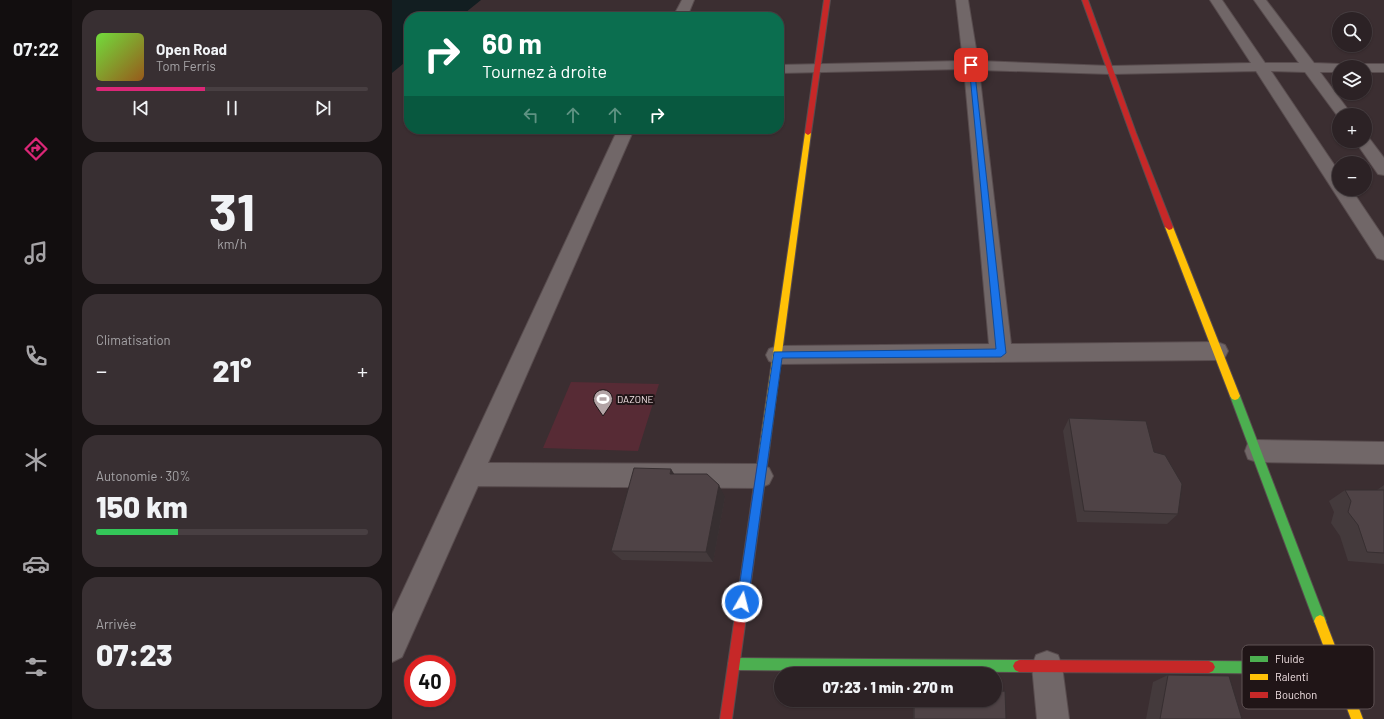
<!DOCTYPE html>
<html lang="fr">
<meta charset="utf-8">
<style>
:root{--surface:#2c2225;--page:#382f32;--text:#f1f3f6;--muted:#a6a4a7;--line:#483f42;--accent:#db2777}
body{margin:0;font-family:Barlow,sans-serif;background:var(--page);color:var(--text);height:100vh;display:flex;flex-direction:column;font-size:15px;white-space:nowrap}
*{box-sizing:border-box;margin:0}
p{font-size:13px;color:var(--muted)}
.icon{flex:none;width:22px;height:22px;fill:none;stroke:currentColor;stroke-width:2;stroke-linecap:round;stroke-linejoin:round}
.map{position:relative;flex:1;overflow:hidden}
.sheet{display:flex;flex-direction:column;gap:10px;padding:10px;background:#181314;width:320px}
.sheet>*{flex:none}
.guide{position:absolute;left:12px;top:12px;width:380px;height:122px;border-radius:16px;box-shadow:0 1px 3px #0004,0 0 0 1px var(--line);background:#0b6e4f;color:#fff;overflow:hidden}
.tools{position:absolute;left:940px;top:12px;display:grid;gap:8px}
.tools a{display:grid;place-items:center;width:40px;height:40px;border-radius:50%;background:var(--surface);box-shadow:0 1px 3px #0004,0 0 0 1px var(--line);font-size:20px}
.speed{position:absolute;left:12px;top:655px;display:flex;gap:8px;font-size:20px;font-weight:700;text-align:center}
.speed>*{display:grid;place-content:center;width:52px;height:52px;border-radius:50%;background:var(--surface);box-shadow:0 1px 3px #0004,0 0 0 1px var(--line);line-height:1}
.speed .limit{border:6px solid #d22;background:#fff;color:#111}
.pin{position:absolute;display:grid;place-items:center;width:34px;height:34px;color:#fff;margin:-17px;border-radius:8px;box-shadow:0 2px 6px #0006}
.me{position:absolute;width:44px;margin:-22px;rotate:8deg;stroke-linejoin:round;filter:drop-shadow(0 0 3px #0008)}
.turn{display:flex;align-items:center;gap:14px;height:84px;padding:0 12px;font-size:18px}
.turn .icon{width:52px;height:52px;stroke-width:2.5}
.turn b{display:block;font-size:28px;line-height:34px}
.lanes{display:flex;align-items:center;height:38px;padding:0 12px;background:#0003;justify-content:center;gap:20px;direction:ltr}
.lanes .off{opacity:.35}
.big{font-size:30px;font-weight:800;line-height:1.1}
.sheet .tile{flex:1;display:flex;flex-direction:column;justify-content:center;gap:6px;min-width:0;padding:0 14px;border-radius:16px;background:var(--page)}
.sheet .dial{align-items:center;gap:0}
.dial b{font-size:52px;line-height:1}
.song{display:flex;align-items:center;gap:12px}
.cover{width:48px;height:48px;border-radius:6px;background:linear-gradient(135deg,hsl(100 70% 55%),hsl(30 70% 35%))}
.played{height:4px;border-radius:2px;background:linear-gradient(90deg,var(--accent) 40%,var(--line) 40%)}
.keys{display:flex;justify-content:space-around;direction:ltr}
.heat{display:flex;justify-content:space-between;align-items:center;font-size:22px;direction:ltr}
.charge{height:6px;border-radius:3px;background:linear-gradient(90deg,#34c759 30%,var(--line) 0)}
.trip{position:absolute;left:382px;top:667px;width:228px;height:40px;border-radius:20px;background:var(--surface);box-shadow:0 1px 3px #0004,0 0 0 1px var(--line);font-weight:800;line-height:40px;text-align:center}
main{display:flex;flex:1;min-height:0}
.tab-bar{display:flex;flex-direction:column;width:72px;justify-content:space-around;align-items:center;background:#120e0f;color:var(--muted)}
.tab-bar .icon{width:28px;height:28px}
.tab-bar .active{color:var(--accent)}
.tab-bar b{font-size:18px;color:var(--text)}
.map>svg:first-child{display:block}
.green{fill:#572b35}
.water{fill:#121e21}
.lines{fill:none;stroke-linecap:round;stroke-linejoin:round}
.street-casing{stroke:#584c4e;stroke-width:2}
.fast-casing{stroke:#584c4e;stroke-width:2}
.slow-casing{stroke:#584c4e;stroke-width:2}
.jam-casing{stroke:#584c4e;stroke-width:2}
.street{fill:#716768;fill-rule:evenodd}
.fast{fill:#4caf50;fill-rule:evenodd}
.slow{fill:#ffc107;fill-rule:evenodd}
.jam{fill:#c62828;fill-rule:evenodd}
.wall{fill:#443a3c}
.shaded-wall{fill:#372f31}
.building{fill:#4f4346;stroke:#372f31}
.route{fill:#1a73e8;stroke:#114b97}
.labels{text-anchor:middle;stroke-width:4;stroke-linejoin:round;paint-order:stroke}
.poi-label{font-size:10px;fill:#f2e2e4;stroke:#201517;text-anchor:start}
.key{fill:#201517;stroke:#5f5254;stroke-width:1}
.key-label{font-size:11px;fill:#f2e2e4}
</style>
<main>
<nav class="tab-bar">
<b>07:22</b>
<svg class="icon active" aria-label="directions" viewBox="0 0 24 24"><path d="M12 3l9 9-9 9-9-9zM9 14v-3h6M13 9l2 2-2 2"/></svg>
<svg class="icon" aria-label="music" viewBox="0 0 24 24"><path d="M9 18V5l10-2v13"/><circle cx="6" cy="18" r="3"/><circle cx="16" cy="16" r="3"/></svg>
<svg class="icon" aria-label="phone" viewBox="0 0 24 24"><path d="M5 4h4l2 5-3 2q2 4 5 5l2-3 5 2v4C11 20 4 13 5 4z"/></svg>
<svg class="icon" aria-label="climate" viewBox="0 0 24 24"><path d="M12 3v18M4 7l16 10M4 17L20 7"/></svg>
<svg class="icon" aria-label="car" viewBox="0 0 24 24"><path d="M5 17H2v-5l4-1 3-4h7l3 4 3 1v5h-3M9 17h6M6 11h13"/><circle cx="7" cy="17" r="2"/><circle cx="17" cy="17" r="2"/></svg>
<svg class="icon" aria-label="filters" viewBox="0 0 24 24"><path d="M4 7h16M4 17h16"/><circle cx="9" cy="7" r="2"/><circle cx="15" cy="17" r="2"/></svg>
</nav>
<section class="sheet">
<div class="tile">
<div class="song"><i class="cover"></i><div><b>Open Road</b><p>Tom Ferris</p></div></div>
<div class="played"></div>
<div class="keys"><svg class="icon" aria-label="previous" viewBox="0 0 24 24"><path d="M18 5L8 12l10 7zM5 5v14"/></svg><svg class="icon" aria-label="pause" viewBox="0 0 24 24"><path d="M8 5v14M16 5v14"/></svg><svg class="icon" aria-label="next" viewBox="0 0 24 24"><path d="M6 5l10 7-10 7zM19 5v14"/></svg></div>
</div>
<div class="tile dial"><b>31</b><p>km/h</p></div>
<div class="tile"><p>Climatisation</p>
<div class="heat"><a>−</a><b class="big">21°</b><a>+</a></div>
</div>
<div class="tile"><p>Autonomie · 30%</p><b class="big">150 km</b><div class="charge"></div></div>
<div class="tile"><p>Arrivée</p><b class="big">07:23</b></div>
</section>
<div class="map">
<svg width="992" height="719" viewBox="0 0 992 719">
<rect width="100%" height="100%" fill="#3b2e31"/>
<path class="green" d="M179,382L267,384L246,451L151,448Z"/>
<path class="water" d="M0,0H89L68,17H17V59L0,73Z"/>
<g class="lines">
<defs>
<path id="street" d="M290,0H302L295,17H281Z
M564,0H576L586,61L719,66L859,63L818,0H830L873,63H907L862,0H874L922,63L947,64L954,67H947V72H928L960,115H947V118L913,72L879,71L947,172V189H959L992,238V260L985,258L864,71L719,74L587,70L619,344L825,342L833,345L836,351L833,357L825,360L385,364L377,361L374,355L377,349L385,346L597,344L572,69L387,73V65L571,61Z
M973,64H992V72H973V67H966Z
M226,129H242L96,463L368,464L377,468L381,476L377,484L368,488L86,486L10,657L0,662V614Z
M973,137L977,138L992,158V175L986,174L963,141H973Z
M865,440L992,442V464L865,462L856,459L853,451L856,443Z
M655,651L666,655L670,666L677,719H645L640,666L644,655Z"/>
<path id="fast" d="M843,392L846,393L848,396L934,621L932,625L928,627L924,625L922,621L838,396L840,393Z
M342,658L627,660L631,662L633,666L631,670L627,672L342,670L338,668L336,664L338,660Z
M817,661L945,662L949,664L951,668L949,672L945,674L817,673L813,671L811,667L813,663Z"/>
<path id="slow" d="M416,131L419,133L377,451L376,454L372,455L368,454L367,451L413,133Z
M777,224L781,227L848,396L846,399L843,400L840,399L838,396L773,227Z
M928,615L932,617L971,719H959L922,621L924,617Z"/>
<path id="jam" d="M432,0H438L419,133L416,135L413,133Z
M690,0H696L744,133L781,227L780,229L777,230L773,227L738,133Z
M372,447L376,448L377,451L340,719H328L367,451L368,448Z
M627,660L817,661L821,663L823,667L821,671L817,673L627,672L623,670L621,666L623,662Z"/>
</defs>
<use href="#street" class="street-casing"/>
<use href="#fast" class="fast-casing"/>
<use href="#slow" class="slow-casing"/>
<use href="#jam" class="jam-casing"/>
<use href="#street" class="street"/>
<use href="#fast" class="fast"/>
<use href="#slow" class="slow"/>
<use href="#jam" class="jam"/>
</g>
<path class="wall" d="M677,418L762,452L786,514L775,524L685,522L671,431Z
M992,485V564L956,561L948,536L939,523L942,512L937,501L953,490H985Z
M333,497L321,562L230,560L219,551Z
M776,675L850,719H754L761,682Z
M521,700H603L614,719H521Z"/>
<path class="shaded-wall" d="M279,469L287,481L278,474Z
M327,485L333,497L321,562L314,552Z"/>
<path class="building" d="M677,418L754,421L762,452L773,455L790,484L786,514L692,511Z
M242,468L279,469L278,474H315L327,485L314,552L219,551Z
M953,490H992V553L975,552L966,525L956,512L959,501Z
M573,672V674H540Z
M776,675L837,676L850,719H768Z
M613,691L614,719H522V700H603V692Z"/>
<path class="route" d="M577,64L582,65L614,353L609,357L390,358L356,602L355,606L350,607L346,606L345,602L382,352L604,349Z"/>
<defs>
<symbol id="stadium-pin" viewBox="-11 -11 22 30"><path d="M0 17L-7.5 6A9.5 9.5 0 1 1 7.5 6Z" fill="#b2a3a5" stroke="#201517"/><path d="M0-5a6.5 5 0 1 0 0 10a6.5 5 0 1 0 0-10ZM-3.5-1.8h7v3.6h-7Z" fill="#fff"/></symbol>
</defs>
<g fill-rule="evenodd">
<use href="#stadium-pin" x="200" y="388" width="22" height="30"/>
</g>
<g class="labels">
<g class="poi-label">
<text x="225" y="403">DAZONE</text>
</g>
</g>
<rect x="850" y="645" width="132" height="64" rx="6" class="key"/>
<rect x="858" y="656" width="18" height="6" fill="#4caf50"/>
<rect x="858" y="674" width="18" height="6" fill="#ffc107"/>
<rect x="858" y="692" width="18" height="6" fill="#c62828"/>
<g class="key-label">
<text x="883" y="663">Fluide</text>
<text x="883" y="681">Ralenti</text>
<text x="883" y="699">Bouchon</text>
</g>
</svg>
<div class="tools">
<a><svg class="icon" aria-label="search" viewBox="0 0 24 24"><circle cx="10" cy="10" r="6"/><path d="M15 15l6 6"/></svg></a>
<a><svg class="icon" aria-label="layers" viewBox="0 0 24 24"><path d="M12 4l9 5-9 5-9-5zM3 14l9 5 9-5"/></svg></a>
<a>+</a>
<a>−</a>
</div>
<div class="speed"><div class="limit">40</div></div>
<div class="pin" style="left:579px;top:65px;background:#d93025"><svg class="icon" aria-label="arrive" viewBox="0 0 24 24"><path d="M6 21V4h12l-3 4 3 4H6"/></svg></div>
<svg class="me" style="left:350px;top:602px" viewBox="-20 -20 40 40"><circle r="17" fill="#1a73e8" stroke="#fff" stroke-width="3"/><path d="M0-11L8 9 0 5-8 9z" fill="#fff"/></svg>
<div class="trip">07:23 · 1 min · 270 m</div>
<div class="guide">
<div class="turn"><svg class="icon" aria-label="right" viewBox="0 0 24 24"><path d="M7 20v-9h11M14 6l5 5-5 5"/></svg><div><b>60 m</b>Tournez à droite</div></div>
<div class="lanes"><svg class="icon off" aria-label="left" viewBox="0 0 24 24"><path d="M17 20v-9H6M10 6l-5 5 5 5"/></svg><svg class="icon off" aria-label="ahead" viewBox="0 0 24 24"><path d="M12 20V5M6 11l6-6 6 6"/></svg><svg class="icon off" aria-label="ahead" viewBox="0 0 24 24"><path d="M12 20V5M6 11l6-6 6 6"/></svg><svg class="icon" aria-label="right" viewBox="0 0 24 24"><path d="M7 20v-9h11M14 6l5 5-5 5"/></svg></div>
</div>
</div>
</main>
